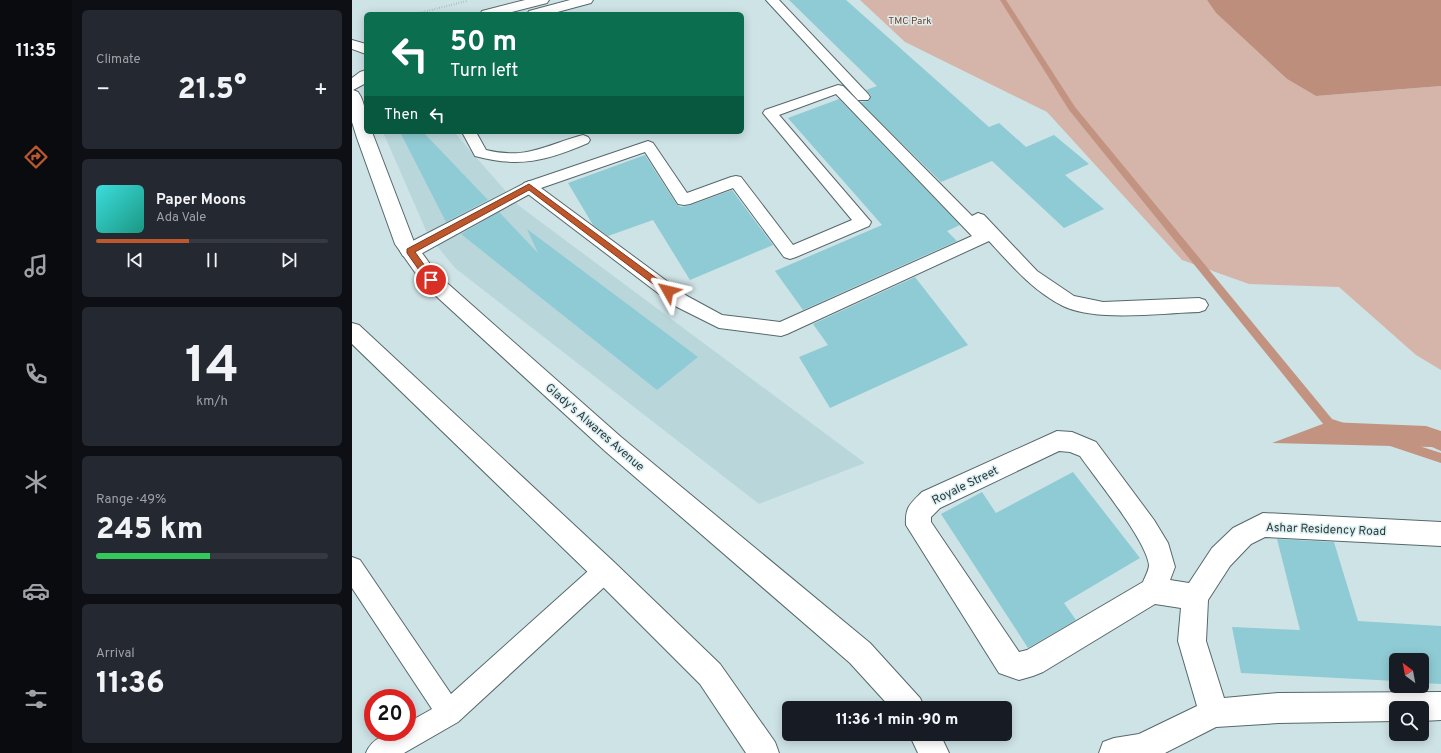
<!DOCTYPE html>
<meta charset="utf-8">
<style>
:root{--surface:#171b24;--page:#242831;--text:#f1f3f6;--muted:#9ea1a6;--line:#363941;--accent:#be582c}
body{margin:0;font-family:Overpass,sans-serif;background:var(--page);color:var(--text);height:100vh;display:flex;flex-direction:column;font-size:15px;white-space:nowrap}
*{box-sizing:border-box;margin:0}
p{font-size:13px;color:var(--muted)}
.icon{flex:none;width:22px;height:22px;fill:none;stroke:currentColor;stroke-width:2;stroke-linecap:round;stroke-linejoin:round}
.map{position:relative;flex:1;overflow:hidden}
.drawer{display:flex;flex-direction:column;gap:10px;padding:10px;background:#0d0f14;width:280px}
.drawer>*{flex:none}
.guide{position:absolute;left:12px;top:12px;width:380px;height:122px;border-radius:6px;box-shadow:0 2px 10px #0003;background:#0b6e4f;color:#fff;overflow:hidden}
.needle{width:26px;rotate:328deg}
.buttons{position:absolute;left:1037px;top:653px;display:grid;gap:8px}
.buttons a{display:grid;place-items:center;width:40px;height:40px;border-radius:6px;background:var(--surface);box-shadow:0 2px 10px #0003;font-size:20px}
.speed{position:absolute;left:12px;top:689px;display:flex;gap:8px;font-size:20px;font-weight:700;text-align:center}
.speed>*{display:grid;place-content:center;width:52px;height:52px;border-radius:50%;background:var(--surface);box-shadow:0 2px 10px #0003;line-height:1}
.speed .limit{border:6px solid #d22;background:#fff;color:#111}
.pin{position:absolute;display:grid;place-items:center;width:34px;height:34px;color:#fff;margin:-17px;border:2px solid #fff;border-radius:50%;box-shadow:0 1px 4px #0007}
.me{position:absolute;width:44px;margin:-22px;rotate:307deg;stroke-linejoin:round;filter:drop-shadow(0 0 3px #0008)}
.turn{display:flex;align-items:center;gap:14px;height:84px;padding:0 20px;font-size:18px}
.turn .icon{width:52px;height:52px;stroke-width:2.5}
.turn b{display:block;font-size:28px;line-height:34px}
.then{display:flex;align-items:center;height:38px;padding:0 20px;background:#0003;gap:8px;font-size:15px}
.big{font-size:30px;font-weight:800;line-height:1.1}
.drawer .widget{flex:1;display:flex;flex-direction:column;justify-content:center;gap:6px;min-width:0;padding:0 14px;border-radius:6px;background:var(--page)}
.drawer .dial{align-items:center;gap:0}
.dial b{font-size:52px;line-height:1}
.song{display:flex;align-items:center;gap:12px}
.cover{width:48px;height:48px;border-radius:6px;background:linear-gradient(135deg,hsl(180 70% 55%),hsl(170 70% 35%))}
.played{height:4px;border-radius:2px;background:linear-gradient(90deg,var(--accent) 40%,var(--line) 40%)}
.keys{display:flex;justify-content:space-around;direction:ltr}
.heat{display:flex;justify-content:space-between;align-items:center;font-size:22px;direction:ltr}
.charge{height:6px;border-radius:3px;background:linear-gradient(90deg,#34c759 49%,var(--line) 0)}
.trip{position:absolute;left:430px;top:701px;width:230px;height:40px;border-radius:6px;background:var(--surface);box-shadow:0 2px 10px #0003;font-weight:800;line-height:40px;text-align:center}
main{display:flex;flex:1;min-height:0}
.menu{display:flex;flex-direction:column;width:72px;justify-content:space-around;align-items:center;background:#090b0e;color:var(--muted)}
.menu .icon{width:28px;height:28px}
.menu .current{color:var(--accent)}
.menu b{font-size:18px;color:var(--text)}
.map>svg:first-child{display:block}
.built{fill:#b9d7db}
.green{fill:#d5b5a9}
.forest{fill:#bd8e7c}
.water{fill:#c29381}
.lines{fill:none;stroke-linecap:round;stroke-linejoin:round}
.stream{fill:#c29381;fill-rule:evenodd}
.building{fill:#8fcbd4}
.lane-casing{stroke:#56686b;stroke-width:2}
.street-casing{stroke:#56686b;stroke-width:2}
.secondary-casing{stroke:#56686b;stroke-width:2}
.path{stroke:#94a4a6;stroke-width:2;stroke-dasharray:0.5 2;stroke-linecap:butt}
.lane{fill:#fff;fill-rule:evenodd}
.street{fill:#fff;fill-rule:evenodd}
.secondary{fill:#fff;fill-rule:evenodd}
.route{fill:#be582c;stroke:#7c391d}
.labels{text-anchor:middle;stroke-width:3;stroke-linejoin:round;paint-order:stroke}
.far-park-label{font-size:10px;fill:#773a21;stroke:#dbf0f3}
.street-label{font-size:12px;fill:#2f3738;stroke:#dbf0f3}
</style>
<main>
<nav class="menu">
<b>11:35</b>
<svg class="icon current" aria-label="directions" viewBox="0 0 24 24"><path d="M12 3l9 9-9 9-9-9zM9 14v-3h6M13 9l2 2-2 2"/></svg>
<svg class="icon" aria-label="music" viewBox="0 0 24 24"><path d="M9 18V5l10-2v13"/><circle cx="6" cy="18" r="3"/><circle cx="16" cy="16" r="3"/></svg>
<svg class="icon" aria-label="phone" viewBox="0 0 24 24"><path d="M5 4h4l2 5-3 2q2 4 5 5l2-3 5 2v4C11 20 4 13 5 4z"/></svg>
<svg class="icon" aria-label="climate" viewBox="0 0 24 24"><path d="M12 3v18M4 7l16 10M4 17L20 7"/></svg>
<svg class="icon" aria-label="car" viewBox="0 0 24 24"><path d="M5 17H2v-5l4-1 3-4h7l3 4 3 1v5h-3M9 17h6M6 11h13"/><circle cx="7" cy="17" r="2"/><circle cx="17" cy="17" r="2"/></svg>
<svg class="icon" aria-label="filters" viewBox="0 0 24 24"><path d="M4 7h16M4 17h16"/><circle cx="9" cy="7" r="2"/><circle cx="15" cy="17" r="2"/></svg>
</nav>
<section class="drawer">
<div class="widget"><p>Climate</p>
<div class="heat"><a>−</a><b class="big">21.5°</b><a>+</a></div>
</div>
<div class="widget">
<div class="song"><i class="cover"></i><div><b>Paper Moons</b><p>Ada Vale</p></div></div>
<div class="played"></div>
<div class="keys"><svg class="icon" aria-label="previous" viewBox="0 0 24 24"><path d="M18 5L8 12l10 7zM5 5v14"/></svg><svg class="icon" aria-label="pause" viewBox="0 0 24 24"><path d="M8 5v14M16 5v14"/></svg><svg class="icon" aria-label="next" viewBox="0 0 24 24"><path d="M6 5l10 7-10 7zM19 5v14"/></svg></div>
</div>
<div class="widget dial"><b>14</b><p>km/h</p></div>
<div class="widget"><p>Range · 49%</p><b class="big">245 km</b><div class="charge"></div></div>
<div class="widget"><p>Arrival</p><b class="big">11:36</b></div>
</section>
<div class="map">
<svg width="1089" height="753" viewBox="0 0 1089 753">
<rect width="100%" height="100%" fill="#cee3e6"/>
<path class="built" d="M31,132H102L166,205L513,463L407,504L103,268L76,235Z"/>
<path class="green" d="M508,0H855L864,13L935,79L964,96L1089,86V370L1064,355L987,287L897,284L830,260L695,112L553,42Z"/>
<path class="forest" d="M855,0H1089V86L964,96L935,79L864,13Z"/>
<path class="water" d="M976,422L1074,426L1089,431V451L1080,447L920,443Z"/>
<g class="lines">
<path class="stream" d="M648,0H654L723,107L980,419L992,423L993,426L992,429L988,430L972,425L717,110Z
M1039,437L1089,453V463L1035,445L1034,442L1035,439Z"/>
</g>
<path class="building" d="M437,0H494L637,127L647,123L674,147L702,135L737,164L713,175L752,209L712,228L640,161L589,182L508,102L517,101L519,96L514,90L525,86Z
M487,99L608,225L595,231L605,241L451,310L423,271L530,225L436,118Z
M48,132H71L136,200L94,222Z
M293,155L325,205L329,207L339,205L380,190L421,245L338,280L301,220L256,236L241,225L216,183Z
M147,212L186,253L175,229L346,357L305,390L109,234Z
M563,277L616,345L478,408L447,357L476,345L461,324Z
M721,472L788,558L712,603L724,620L676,648L589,514L630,492L644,513Z
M925,539L982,542L1006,621L1089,626V684L1070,683V660H1044V681L889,673L880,627L948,630Z"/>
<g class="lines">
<defs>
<path id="lane" d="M414,0H427L516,94L518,97L516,100H506Z
M486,85L491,86L620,216L626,213L632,215L685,271L722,296L751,302L847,298L853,300L856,305L853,310L847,312C810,313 744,322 711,306C681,291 659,265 637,241L435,334L429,336L367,328L323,306L172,191L169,187L172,183L296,141L301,143L335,193L379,177L384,176L389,177L441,245L500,220L411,113L413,110ZM484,94L620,236L428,322L370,315L335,296L189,188L293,152L326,204L332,205L338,204L381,188L432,257L438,259L444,257L517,226L519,222L427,115Z
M110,132H124L134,150C176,160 193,145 231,135L236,137L238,140L236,143C194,161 167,168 123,156Z
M0,557L8,560L99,694L245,563L253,560L261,563L264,571L261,579L106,722L52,753H14C21,736 38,732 55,732V723L80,709L0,588Z"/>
<path id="street" d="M177,181L183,183L186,187L183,191L65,256L58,258L51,256L48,251L51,246Z
M705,431L720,432L744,442L802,520L816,543L823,567L818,580L837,583L860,548L881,528L911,513L1089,522V546L913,537L899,544L878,566L856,600L854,641L872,698L926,693L1089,692V720L1070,721V708H1044V721L926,723L864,727L813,753H747L751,742L762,738L787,734L845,706L826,641L829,608L803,604L691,672L681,676L667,680L647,673L554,525C553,507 558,504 570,492ZM707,451L718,452L728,456C744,479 794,540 797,565C797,570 793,577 791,582L675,650L667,652L579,522V517L588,508Z"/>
<path id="secondary" d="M173,0H197L195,3L152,14H128L130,11Z
M218,0H241L239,3L198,14H175L177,11Z
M0,40L14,44V54L0,49Z
M14,70V83L1,90L6,92C14,103 14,118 14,132H20L62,242L86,275L269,437L518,643L568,698L573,708H539L498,663L253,451L72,285L43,244L5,138L0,122V78L8,72Z
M0,323L7,325L262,562L368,664L423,742L427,753H394L348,684L244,580L0,344Z
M557,734H588L597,753H566Z"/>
</defs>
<use href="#lane" class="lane-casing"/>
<use href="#street" class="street-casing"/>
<use href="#secondary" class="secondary-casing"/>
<path class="path" d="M63,14L115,1"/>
<use href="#lane" class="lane"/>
<use href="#street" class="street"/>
<use href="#secondary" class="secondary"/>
</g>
<path class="route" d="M177,184L319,289V293H313L177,190L63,252L83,280L82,283H76L55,253V249Z"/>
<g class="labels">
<g class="far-park-label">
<text x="558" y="24">TMC Park</text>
</g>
<g class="street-label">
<text transform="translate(243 427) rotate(41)" y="4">Glady's Alwares Avenue</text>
<text transform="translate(613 485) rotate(-26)" y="4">Royale Street</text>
<text transform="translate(974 529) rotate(2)" y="4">Ashar Residency Road</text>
</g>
</g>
</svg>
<div class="buttons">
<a><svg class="needle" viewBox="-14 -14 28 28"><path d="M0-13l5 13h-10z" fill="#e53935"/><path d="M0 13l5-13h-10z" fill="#9ea1a6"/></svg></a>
<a><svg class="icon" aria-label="search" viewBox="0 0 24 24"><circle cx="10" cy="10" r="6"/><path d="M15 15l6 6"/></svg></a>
</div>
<div class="speed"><div class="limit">20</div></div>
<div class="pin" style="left:79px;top:280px;background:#d93025"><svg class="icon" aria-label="arrive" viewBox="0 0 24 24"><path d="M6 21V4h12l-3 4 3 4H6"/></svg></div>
<svg class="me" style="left:316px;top:291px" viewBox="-20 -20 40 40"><path d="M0-17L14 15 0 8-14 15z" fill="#be582c" stroke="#fff" stroke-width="4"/></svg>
<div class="trip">11:36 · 1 min · 90 m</div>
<div class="guide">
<div class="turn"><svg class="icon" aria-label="left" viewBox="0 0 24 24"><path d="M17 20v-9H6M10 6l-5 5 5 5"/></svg><div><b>50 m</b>Turn left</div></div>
<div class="then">Then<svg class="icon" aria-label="left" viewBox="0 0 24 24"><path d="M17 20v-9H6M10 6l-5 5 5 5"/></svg></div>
</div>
</div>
</main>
